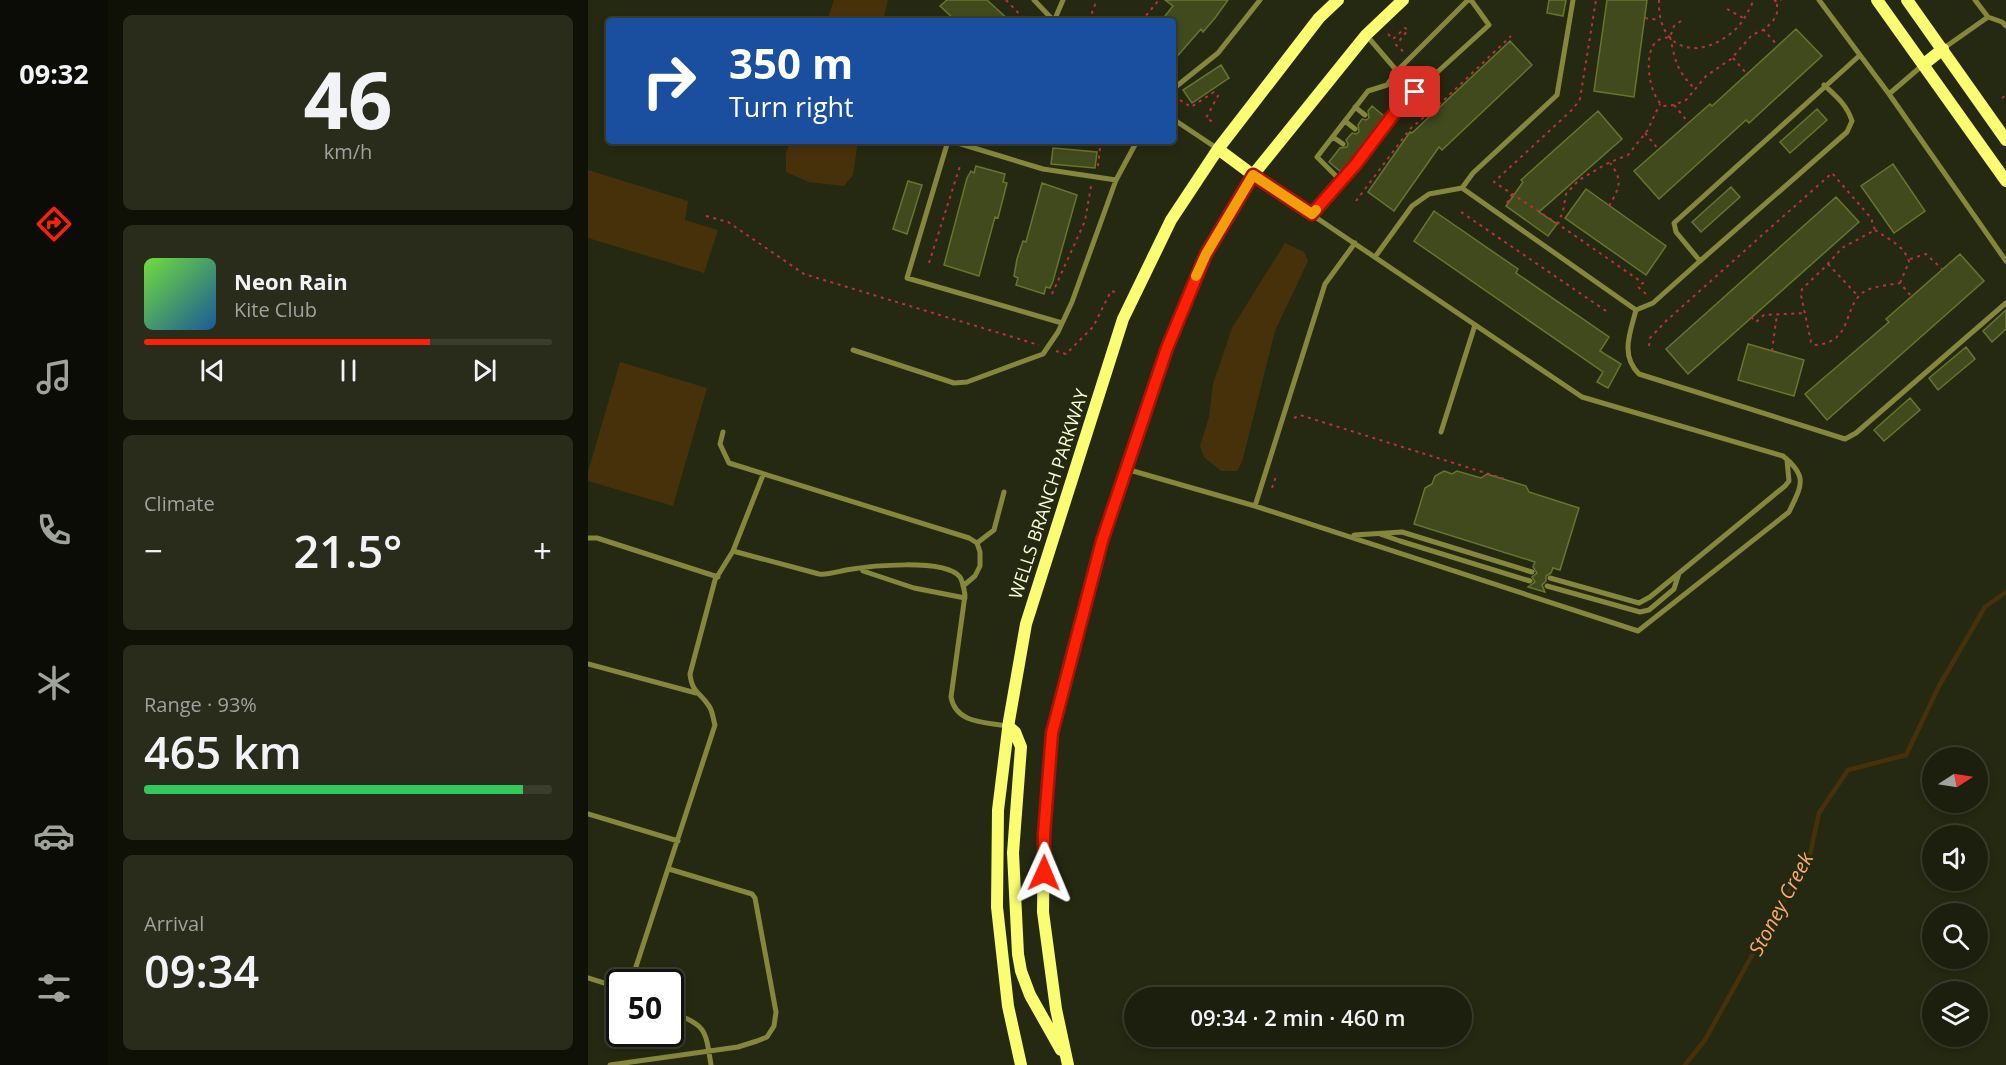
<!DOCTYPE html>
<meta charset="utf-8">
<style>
:root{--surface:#1c1f0d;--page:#292c1b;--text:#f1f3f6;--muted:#a0a29d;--line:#3a3d2e;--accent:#fc2007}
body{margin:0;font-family:"Open Sans",sans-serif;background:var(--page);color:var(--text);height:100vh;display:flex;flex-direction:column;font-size:22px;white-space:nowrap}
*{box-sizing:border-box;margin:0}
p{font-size:20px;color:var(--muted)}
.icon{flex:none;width:33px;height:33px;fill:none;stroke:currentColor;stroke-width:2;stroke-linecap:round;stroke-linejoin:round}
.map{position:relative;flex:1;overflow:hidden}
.drawer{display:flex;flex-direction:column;gap:15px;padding:15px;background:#0f1107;width:480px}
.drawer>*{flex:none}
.hud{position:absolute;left:18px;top:18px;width:570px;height:126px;border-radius:6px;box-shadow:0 3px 9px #0003,0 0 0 2px var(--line);background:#1a4fa0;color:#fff;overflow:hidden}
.needle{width:39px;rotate:78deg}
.fabs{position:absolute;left:1334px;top:747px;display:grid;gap:12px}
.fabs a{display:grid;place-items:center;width:66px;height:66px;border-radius:50%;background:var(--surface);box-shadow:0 3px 9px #0003,0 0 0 2px var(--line);font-size:30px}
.speed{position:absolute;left:18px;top:969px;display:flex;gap:12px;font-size:30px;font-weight:700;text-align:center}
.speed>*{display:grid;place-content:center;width:78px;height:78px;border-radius:50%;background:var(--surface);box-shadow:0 3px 9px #0003,0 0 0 2px var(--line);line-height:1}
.speed .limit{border:3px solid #111;border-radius:9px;background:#fff;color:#111}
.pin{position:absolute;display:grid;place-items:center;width:51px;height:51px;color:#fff;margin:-26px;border-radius:12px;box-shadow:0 3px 9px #0006}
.me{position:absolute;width:66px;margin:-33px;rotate:1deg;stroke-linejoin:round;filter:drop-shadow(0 0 4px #0008)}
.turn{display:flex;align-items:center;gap:21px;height:126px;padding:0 24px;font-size:27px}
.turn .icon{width:78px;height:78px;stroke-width:2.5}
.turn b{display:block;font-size:42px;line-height:51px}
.big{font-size:45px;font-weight:600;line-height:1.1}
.drawer .widget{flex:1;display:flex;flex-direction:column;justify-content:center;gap:9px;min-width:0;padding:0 21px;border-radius:9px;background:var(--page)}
.drawer .dial{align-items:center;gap:0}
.dial b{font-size:78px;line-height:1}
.song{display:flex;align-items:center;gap:18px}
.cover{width:72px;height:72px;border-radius:9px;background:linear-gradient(135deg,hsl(100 70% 55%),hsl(210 70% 35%))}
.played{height:6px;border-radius:3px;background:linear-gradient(90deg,var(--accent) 70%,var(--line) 70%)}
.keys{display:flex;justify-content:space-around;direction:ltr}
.heat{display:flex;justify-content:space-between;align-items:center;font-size:33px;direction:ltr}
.charge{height:9px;border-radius:4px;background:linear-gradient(90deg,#34c759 93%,var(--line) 0)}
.trip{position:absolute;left:536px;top:987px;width:348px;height:60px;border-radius:30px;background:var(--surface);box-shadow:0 3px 9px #0003,0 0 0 2px var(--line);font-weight:600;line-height:60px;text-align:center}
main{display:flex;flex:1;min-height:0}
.tab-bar{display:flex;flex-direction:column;width:108px;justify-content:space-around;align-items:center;background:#0b0c05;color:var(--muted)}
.tab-bar .icon{width:42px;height:42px}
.tab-bar .on{color:var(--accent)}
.tab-bar b{font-size:27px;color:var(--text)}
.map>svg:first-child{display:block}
.water{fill:#47310b}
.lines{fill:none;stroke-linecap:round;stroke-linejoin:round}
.stream{stroke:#47310b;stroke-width:4.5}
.building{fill:#404a1d;stroke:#67752f;stroke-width:1.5}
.path{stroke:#ba323a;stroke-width:2;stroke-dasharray:3 4.5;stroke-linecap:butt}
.lane{stroke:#84873c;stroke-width:5}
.secondary{stroke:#fafd71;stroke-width:12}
.route-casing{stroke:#a41505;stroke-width:15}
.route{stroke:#fc2007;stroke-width:10}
.slow{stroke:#f59e0b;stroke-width:10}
.labels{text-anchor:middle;stroke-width:6;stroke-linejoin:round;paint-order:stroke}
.street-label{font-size:18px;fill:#faffd9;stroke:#252911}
.water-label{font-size:20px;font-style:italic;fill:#fdad68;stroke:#252911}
</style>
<main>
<nav class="tab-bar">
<b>09:32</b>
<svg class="icon on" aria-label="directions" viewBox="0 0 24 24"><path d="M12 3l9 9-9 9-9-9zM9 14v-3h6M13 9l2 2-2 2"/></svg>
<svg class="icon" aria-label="music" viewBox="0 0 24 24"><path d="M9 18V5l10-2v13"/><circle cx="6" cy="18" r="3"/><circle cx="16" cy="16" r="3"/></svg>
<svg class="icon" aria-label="phone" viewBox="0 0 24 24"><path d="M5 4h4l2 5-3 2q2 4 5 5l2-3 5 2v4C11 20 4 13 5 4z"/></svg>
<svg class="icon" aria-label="climate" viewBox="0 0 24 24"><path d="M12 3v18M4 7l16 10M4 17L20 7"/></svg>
<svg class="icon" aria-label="car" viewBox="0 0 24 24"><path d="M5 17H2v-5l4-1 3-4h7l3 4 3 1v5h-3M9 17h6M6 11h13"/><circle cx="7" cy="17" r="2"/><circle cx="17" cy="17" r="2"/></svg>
<svg class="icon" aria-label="filters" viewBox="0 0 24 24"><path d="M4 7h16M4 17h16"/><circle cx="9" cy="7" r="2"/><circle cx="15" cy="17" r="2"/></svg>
</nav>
<section class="drawer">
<div class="widget dial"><b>46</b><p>km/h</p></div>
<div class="widget">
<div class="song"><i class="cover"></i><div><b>Neon Rain</b><p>Kite Club</p></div></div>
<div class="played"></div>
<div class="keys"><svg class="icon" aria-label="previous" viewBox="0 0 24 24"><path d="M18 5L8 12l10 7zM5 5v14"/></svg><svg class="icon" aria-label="pause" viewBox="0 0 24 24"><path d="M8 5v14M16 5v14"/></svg><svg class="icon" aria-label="next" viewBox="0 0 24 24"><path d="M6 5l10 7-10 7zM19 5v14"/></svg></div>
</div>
<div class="widget"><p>Climate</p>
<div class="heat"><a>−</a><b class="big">21.5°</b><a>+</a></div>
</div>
<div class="widget"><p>Range · 93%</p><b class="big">465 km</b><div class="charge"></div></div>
<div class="widget"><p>Arrival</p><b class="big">09:34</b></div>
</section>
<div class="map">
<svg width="1418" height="1065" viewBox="0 0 1418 1065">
<rect width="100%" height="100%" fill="#252911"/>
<path class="water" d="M246,0H300L295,21H239Z
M202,141H270L265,175L256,186L221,182L198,172V154Z
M0,170L100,201L97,220L130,230L116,273L0,238Z
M697,243L716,252L720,261L687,331L654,462L649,471H633L616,457L612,446L621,417L625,384L644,328Z
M32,362L119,388L85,506L0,481V472Z"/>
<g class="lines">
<path class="stream" d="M1097,1065L1117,1040L1173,939L1221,859L1231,813L1260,770L1318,755L1351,686L1397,607L1418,592"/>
</g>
<path class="building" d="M359,0H399L422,21H368L352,6Z
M577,0H640L627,18L615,32L613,29L585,61V21H573L585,6Z
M961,0H978L975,16L959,13Z
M1019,0H1059L1046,97L1006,91Z
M1208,29L1234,56L1161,123L1158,120L1071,199L1046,171L1122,104L1124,106Z
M922,41L944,65L854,150L851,147L806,211L780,192L822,132L824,133Z
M633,65L641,78L604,103L595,90Z
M784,106L796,116L754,173L741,162L752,148L759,147L760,144L758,140L764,133L768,134L771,132L770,125L774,119L778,120L781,118L780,111Z
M1229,109L1239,120L1202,153L1192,142Z
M1010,111L1034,139L951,212L969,224L960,236L918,206L935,182L933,180Z
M465,148L509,152L507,168L463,164Z
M1305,164L1337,211L1306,233L1273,186Z
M388,166L417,174L415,182L419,183L410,218L407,217L391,276L356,265L379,178L383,171L386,173Z
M320,181L334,185L319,234L305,229Z
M454,183L489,195L465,281L462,288L458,287L456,294L428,285L430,278L426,276L429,259L435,241L438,242Z
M1143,187L1152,197L1113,232L1104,222Z
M998,189L1078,246L1058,275L977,218Z
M1248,197L1271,222L1100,374L1078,349Z
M846,211L930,269L928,273L1021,337L1012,351L1033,364L1020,388L1009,382L1015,372L826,241Z
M1372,254L1396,281L1239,420L1217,394L1301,322L1298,319Z
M1418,310V329L1404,342L1395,331Z
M1160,344L1216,360L1206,396L1150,380Z
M1378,347L1387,359L1350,390L1341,378Z
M1322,398L1332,410L1296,441L1286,430Z
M856,471L864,474L869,471L893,478L899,474L938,486L941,492L991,508L972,570L965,568L963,573L958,576V581L954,585L957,592L940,587L947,582L944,577L949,573L945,567L947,562L826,524L837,488L844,484L847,476Z"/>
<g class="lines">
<path class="path" d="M418,0L438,21
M1071,0C1069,47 1106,62 1142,34C1155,24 1159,13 1166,0
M1186,0L1189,2L1193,0
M1139,9L1157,19
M1057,18L1072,20
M506,21L504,12L509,0
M559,21L556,18L571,0
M1093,21L1086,26L1082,37C1077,38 1072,38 1068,42C1055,54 1061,95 1075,106L1086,105L1098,100L1118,76L1143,59L1164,35L1177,29L1185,21L1189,13V2
M1175,29L1190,46
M800,34L805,39L817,28L820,30L808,45L816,52
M1082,37C1088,62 1088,70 1107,89
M1145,58L1159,74
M1414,98L1418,95
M592,100L603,107L626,92L630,96L618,118L625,122
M1086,105L1101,123
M1057,133L1071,150
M510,166L512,148L516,141
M768,201L822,129L856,100L923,36
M919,203L924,194
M1021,206C1031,188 1036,181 1022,163
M873,212L1021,313
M118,216L140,222L216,274L451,345
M970,224L906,182L985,109L992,99L1008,0
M1287,230C1300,239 1317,246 1321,262L1312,283
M1322,259L1338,254L1354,269
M341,263L372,166
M1240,264L1271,297
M464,294L497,221L503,186
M1058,294L1050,287L1055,283L970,224L975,211L978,194L991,180L1020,163L1040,155L1059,131L1072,104
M1163,317L1168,322L1176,315L1217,313
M1061,346L1062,338L1079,320L1244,173L1283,218L1287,230L1254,248L1237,267L1214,289L1213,295L1223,342L1226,345C1268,343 1253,303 1279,290C1288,286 1302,285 1312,283L1324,297
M468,351L478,354L505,327L523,291L530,293
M1184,351L1189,314
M706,418L712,415L920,480
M684,488L688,476"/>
<path class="lane" d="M446,0L466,21
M1231,0L1301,94L1418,261
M1387,0L1400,17
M466,21L475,0
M779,36L827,92
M1356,48L1400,17L1414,22L1418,26
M585,89L630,53L672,0
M1301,94L1336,64
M767,107L777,115
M585,119L630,149
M757,121L767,129
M745,137L755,144
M360,141L319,278L474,323
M363,141L455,169L528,180
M753,181L729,157L780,91L799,85L809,71L880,0
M874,188L885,173L969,95L985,0
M724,214L768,164L811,107L901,25L883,0
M787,257L824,206L841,194L874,188L1048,310C1042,333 1032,355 1051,374L1257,439L1268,433L1418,303
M1112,261L1259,132L1264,121C1259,105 1248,96 1236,85
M1048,310L1065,303L1112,261L1088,232L1086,223L1271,56
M265,350L366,383L379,382L455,354L470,332L484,302L528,180L549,141
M135,432L132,444L141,463L381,538L389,543L392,552V566L387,576L375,586
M853,432L887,325
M538,469L667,506L1050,631L1201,512C1213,486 1221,477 1195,456L994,397L665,175
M667,506L737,284L767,243
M792,534L812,541L942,581
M766,535L814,532L944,572
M0,538H9L130,577
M389,543L406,530L416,492
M145,551L175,475
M275,571L326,588L377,598
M962,578L1051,603L1062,597L1197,486L1201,481L1199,460
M959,586L1052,612L1061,610L1086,589L1091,573
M0,664L108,693
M0,814L90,841
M0,978L32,988
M43,982L127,725C125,719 125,712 121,706C112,692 104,693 102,674L127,580L145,551L231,574C240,575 248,572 258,570C281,566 356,558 372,577C375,582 376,589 377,595L363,697C368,724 398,722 419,726
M82,1011C118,1027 117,1026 123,1065
M22,1065L150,1047L169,1041L179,1037L186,1026L188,1012L167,898L164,894L81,869"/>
<path class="secondary" d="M1289,0L1418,181
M1319,0L1418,140
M1336,64L1355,49
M630,149L665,175
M420,726L427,732L433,747L425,853L430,954L433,971L442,995L473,1050
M433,1065L420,1006L409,907L410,810L421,721L438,624L535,319L583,220L630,149L731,18L750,0
M480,1065L468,1009L455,912L456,834L464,733L514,541L579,348L618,254L665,175L778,35L815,0"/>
</g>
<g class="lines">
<defs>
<path id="route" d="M456,873V834L464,733L514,541L579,348L618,254L665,175L724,214L768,164L811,107L827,92"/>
</defs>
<use href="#route" class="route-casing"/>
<use href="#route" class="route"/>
<path class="slow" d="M608,276L618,254L665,175L724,214L728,210"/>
</g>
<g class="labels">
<g class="street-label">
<text transform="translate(461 494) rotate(-72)" y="6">WELLS BRANCH PARKWAY</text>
</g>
<g class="water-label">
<text transform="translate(1193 904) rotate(-62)" y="7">Stoney Creek</text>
</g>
</g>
</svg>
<div class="fabs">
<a><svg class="needle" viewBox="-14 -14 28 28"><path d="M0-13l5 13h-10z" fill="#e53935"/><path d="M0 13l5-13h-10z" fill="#a0a29d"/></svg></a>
<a><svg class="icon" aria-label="sound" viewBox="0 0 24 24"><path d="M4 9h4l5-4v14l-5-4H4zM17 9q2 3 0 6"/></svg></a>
<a><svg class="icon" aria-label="search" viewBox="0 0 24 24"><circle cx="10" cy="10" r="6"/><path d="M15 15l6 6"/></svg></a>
<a><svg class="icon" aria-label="layers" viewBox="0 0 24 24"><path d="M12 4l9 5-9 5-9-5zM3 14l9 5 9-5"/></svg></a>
</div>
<div class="speed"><div class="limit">50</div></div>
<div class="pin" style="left:827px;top:92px;background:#d93025"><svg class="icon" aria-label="arrive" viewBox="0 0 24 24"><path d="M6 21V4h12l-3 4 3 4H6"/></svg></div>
<svg class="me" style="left:456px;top:873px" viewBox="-20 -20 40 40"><path d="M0-17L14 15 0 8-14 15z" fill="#fc2007" stroke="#fff" stroke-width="4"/></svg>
<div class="trip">09:34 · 2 min · 460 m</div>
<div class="hud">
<div class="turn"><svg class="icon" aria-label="right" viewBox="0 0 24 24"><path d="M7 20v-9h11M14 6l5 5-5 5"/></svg><div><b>350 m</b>Turn right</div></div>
</div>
</div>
</main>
